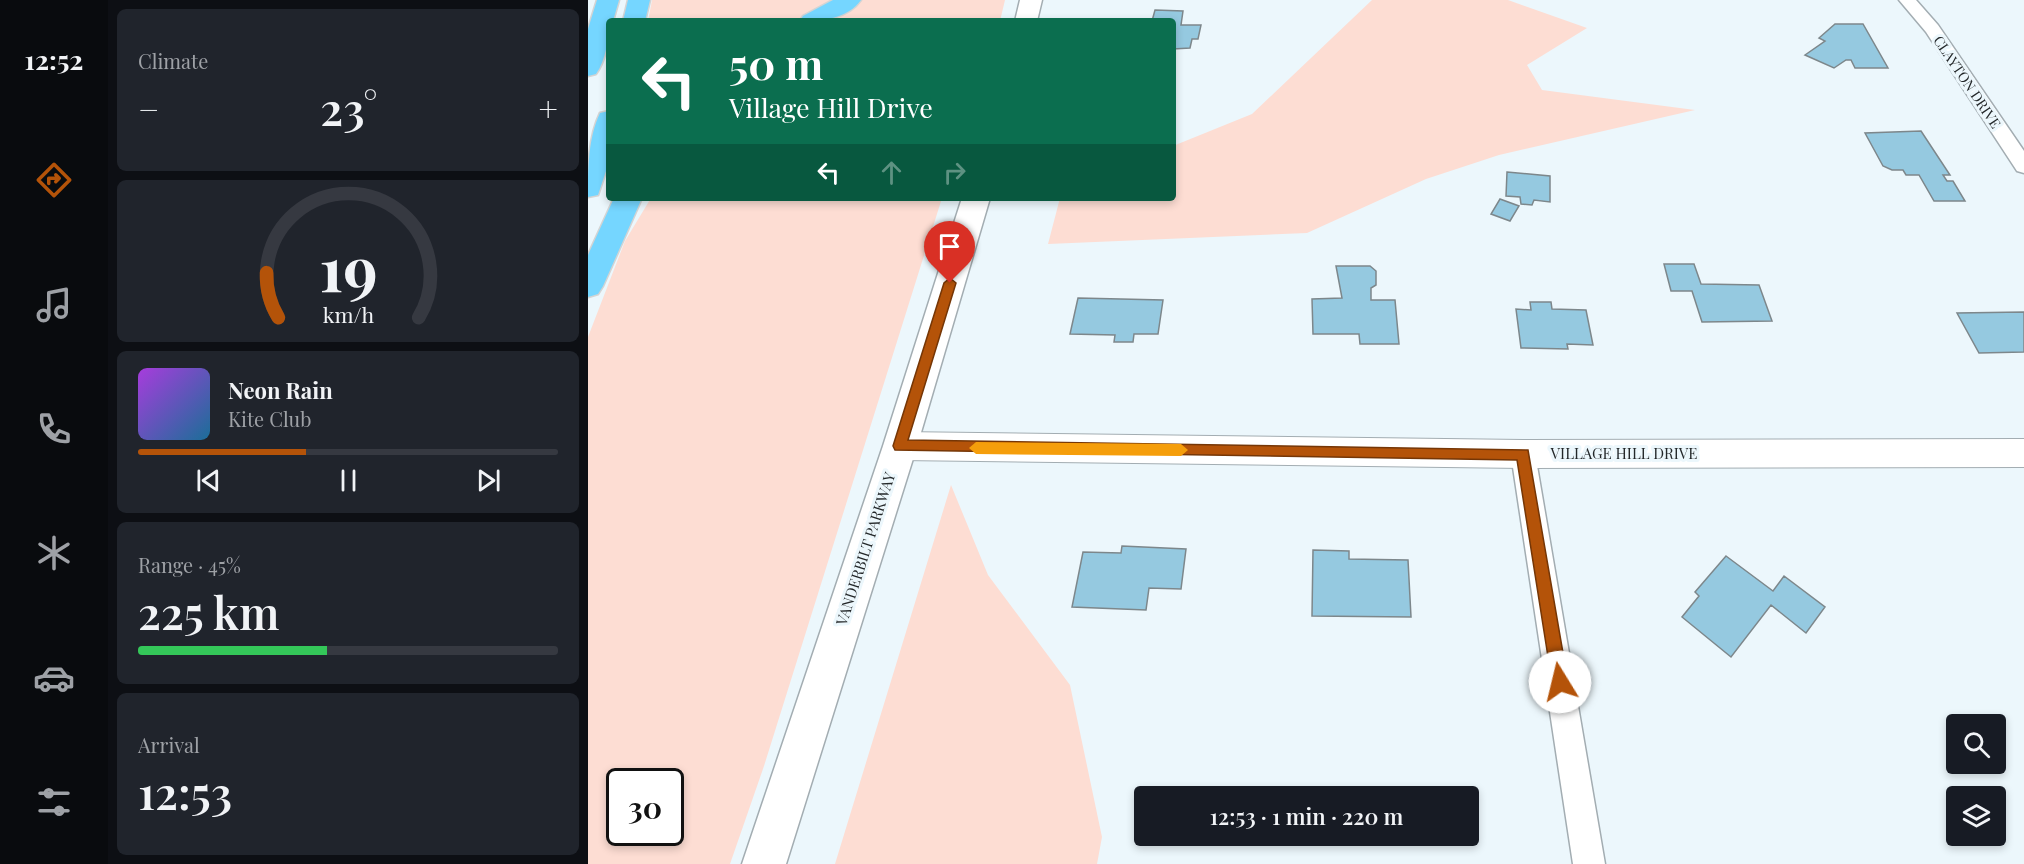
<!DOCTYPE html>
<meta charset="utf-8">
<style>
:root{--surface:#171b24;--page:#20242c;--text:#f1f3f6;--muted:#9ea1a6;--line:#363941;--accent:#b45309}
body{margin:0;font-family:"Playfair Display",serif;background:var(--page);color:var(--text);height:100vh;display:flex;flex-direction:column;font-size:22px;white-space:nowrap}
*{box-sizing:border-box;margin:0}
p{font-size:20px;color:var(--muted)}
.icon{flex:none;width:33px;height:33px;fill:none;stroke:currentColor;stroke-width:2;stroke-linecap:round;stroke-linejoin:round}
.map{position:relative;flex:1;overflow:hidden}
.drawer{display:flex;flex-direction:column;gap:9px;padding:9px;background:#0d0f14;width:480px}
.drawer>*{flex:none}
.guide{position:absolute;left:18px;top:18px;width:570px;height:183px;border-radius:6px;box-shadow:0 3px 9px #0003;background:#0b6e4f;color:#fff;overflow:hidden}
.controls{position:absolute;left:1358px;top:714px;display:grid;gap:12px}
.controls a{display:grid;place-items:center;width:60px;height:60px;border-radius:6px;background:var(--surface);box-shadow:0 3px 9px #0003;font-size:30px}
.speed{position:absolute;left:18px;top:768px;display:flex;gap:12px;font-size:30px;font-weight:700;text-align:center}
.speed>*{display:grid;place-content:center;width:78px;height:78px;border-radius:50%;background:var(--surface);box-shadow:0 3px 9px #0003;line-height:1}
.speed .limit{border:3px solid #111;border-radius:9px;background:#fff;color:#111}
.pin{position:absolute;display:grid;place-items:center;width:51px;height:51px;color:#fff;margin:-62px -26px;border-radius:50% 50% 50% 0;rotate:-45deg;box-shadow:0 0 6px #0007}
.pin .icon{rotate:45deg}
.me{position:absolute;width:66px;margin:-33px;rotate:351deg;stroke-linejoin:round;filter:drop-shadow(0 0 4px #0008)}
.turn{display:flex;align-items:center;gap:21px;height:126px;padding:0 24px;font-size:27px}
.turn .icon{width:78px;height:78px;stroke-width:2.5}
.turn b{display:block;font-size:42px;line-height:51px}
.lanes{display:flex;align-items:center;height:57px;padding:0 24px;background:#0003;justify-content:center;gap:30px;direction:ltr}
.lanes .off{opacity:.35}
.big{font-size:45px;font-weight:600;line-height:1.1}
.drawer .tile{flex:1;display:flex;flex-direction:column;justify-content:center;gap:9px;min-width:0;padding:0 21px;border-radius:9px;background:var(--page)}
.drawer .dial{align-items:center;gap:0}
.dial svg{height:156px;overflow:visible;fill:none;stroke:var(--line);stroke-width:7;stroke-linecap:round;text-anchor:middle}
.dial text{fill:var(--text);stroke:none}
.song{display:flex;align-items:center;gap:18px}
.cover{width:72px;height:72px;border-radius:9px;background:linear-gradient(135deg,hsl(280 70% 55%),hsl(200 70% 35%))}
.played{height:6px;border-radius:3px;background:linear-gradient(90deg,var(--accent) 40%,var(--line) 40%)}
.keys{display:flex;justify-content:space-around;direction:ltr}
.heat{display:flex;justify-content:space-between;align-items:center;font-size:33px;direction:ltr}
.charge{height:9px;border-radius:4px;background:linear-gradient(90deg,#34c759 45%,var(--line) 0)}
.trip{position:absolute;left:546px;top:786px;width:345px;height:60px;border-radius:6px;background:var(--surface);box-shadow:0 3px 9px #0003;font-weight:600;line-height:60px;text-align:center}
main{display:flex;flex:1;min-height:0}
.tabs{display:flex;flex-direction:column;width:108px;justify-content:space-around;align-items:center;background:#090b0e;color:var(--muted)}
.tabs .icon{width:42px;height:42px}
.tabs .on{color:var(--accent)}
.tabs b{font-size:27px;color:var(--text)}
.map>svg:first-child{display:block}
.green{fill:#fdddd3;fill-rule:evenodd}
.building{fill:#95c9e0;stroke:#7d878b;stroke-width:1.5}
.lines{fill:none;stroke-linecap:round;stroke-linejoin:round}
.minor-casing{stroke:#a3adb2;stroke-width:3}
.tertiary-casing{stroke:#a3adb2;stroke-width:2}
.secondary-casing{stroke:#a3adb2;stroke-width:3}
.motorway-casing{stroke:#d3d4d4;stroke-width:3}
.minor{fill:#fff;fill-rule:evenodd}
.tertiary{fill:#fff;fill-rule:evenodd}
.secondary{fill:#fff;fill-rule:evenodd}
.motorway{fill:#75d6ff;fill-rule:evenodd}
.route{fill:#b45309;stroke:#753606;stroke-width:1.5}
.slow{fill:#f59e0b}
.labels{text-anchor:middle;stroke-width:6;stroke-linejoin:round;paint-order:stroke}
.far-street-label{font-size:14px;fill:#232729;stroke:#ecf7fc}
.street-label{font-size:15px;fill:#232729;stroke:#ecf7fc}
</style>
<main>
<nav class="tabs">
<b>12:52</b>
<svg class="icon on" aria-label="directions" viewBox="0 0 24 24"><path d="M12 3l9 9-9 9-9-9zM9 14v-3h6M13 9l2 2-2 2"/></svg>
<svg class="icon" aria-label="music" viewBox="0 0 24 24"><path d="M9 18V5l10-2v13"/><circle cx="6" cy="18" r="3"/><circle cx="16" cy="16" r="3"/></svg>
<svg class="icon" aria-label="phone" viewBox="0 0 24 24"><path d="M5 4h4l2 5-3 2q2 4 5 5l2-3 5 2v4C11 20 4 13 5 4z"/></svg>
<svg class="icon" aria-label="climate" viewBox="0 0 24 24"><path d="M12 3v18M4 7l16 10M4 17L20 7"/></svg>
<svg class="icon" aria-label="car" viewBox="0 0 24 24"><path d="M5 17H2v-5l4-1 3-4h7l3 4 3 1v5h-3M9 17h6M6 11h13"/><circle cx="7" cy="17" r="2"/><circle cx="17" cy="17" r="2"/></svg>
<svg class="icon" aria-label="filters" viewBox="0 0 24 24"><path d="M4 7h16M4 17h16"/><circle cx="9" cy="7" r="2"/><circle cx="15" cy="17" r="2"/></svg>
</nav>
<section class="drawer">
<div class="tile"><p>Climate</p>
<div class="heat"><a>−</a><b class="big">23°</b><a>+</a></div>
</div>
<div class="tile dial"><svg viewBox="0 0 100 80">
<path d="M14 69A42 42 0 1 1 86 69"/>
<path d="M14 69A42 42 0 0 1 8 46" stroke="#b45309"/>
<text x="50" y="56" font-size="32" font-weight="700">19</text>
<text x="50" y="72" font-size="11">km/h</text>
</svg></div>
<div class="tile">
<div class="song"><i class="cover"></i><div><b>Neon Rain</b><p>Kite Club</p></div></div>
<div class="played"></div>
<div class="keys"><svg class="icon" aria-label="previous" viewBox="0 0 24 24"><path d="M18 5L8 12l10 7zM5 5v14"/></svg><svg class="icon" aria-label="pause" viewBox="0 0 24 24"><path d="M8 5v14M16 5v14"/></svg><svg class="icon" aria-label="next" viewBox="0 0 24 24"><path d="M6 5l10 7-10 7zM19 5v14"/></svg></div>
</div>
<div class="tile"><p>Range · 45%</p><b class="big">225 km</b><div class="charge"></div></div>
<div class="tile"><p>Arrival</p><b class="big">12:53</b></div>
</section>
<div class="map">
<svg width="1436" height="864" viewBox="0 0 1436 864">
<rect width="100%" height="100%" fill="#ecf7fc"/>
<path class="green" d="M64,0H247L207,21H60Z
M273,0H417L412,21H239Z
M784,0H920L999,28L939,65L954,90L1107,110L911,155L838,179L719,233L460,244L472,198H585V146L664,114Z
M63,198H354L176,766L142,864H0V337L37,241ZM32,782H82V832H32Z
M363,485L400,575L482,685L514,837L509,864H247Z"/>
<path class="building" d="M567,10L595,11L593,25H613L610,39H604L602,48L585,49V21H564Z
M1247,24H1275L1300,68H1267L1263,60H1258L1246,68L1217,55L1237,41L1231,38Z
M1333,131L1362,175H1355L1359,181H1365L1377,201H1346L1331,175H1318L1315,170H1304L1295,166L1277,133Z
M919,172L962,176V202L946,200L944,205L933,204L932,197L918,196Z
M912,199L931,206L922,221L903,214Z
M1076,264H1106L1113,284L1171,285L1184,321L1114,322L1104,291H1083Z
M748,266H782L788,271V285L783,288V300H807L811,344H772L771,334H725L724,299L754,298Z
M490,298L575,300L570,334H546L545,342H526L527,335L482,334Z
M942,302H963L964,309L998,310L1005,345L979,344L980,349L933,348L928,309L943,310Z
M1436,312V352L1391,353L1369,313Z
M534,546L598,549L593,589L561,588L558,610L484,607L495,552L533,553Z
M725,550L761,551V559L820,560L823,617L724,616Z
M1138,556L1185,591L1196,576L1237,607L1218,633L1183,605L1143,657L1094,617L1111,596L1107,592Z"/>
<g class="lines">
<defs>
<path id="minor" d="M1311,0H1328L1350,25L1436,151V173L1429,171L1338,32Z
M935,443L944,446L947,454L1017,864H985L923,454L926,446Z"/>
<path id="tertiary" d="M312,432L935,440L1436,439V467L935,468L312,460L301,456L296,446L301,436Z"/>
<path id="secondary" d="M432,0H454L449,21H427Z
M374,198H402L329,446L198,864H154L295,446Z"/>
<path id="motorway" d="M9,0H31L25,21H21C21,38 18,60 8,74L0,76V29Z
M40,0H62L57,21H35Z
M245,0H273C260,19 233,21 212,21L215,16Z
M21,111V162L10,195L0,197C0,169 0,138 12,113Z
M26,198H54L15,286L10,294L0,297V255Z"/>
</defs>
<use href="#minor" class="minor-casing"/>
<use href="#tertiary" class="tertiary-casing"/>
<use href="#secondary" class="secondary-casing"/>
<use href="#motorway" class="motorway-casing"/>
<use href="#minor" class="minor"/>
<use href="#tertiary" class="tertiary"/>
<use href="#secondary" class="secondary"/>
<use href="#motorway" class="motorway"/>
</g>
<path class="route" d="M362,278L368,283L320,440L940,450L980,682L977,688L972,690L966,688L964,682L929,460L307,450L305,446L356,283Z"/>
<path class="slow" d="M388,442L593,444L600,450L593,456L388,454L381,448Z"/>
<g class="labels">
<g class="far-street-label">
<text transform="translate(1379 82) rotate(56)" y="5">CLAYTON DRIVE</text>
</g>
<g class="street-label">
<text x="1036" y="459">VILLAGE HILL DRIVE</text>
<text transform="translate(278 549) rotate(-72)" y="5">VANDERBILT PARKWAY</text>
</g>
</g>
</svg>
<div class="controls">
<a><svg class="icon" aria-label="search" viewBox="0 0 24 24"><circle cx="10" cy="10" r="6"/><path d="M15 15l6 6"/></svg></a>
<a><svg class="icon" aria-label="layers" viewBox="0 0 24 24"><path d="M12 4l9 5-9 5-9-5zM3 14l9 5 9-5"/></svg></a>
</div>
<div class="speed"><div class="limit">30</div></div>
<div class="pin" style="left:362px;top:283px;background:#d93025"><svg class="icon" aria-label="arrive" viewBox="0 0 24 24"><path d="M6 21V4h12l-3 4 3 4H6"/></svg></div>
<svg class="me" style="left:972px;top:682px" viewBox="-20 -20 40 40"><circle r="19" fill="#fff"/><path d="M0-13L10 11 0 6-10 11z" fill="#b45309"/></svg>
<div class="trip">12:53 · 1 min · 220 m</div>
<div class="guide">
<div class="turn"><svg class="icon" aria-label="left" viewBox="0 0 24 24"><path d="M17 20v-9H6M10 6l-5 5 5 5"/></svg><div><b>50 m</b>Village Hill Drive</div></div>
<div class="lanes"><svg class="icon" aria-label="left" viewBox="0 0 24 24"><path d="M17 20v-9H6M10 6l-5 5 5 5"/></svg><svg class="icon off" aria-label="ahead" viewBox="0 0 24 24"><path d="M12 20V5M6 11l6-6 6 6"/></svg><svg class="icon off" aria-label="right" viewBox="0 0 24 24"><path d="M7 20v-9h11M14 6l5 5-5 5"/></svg></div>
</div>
</div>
</main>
